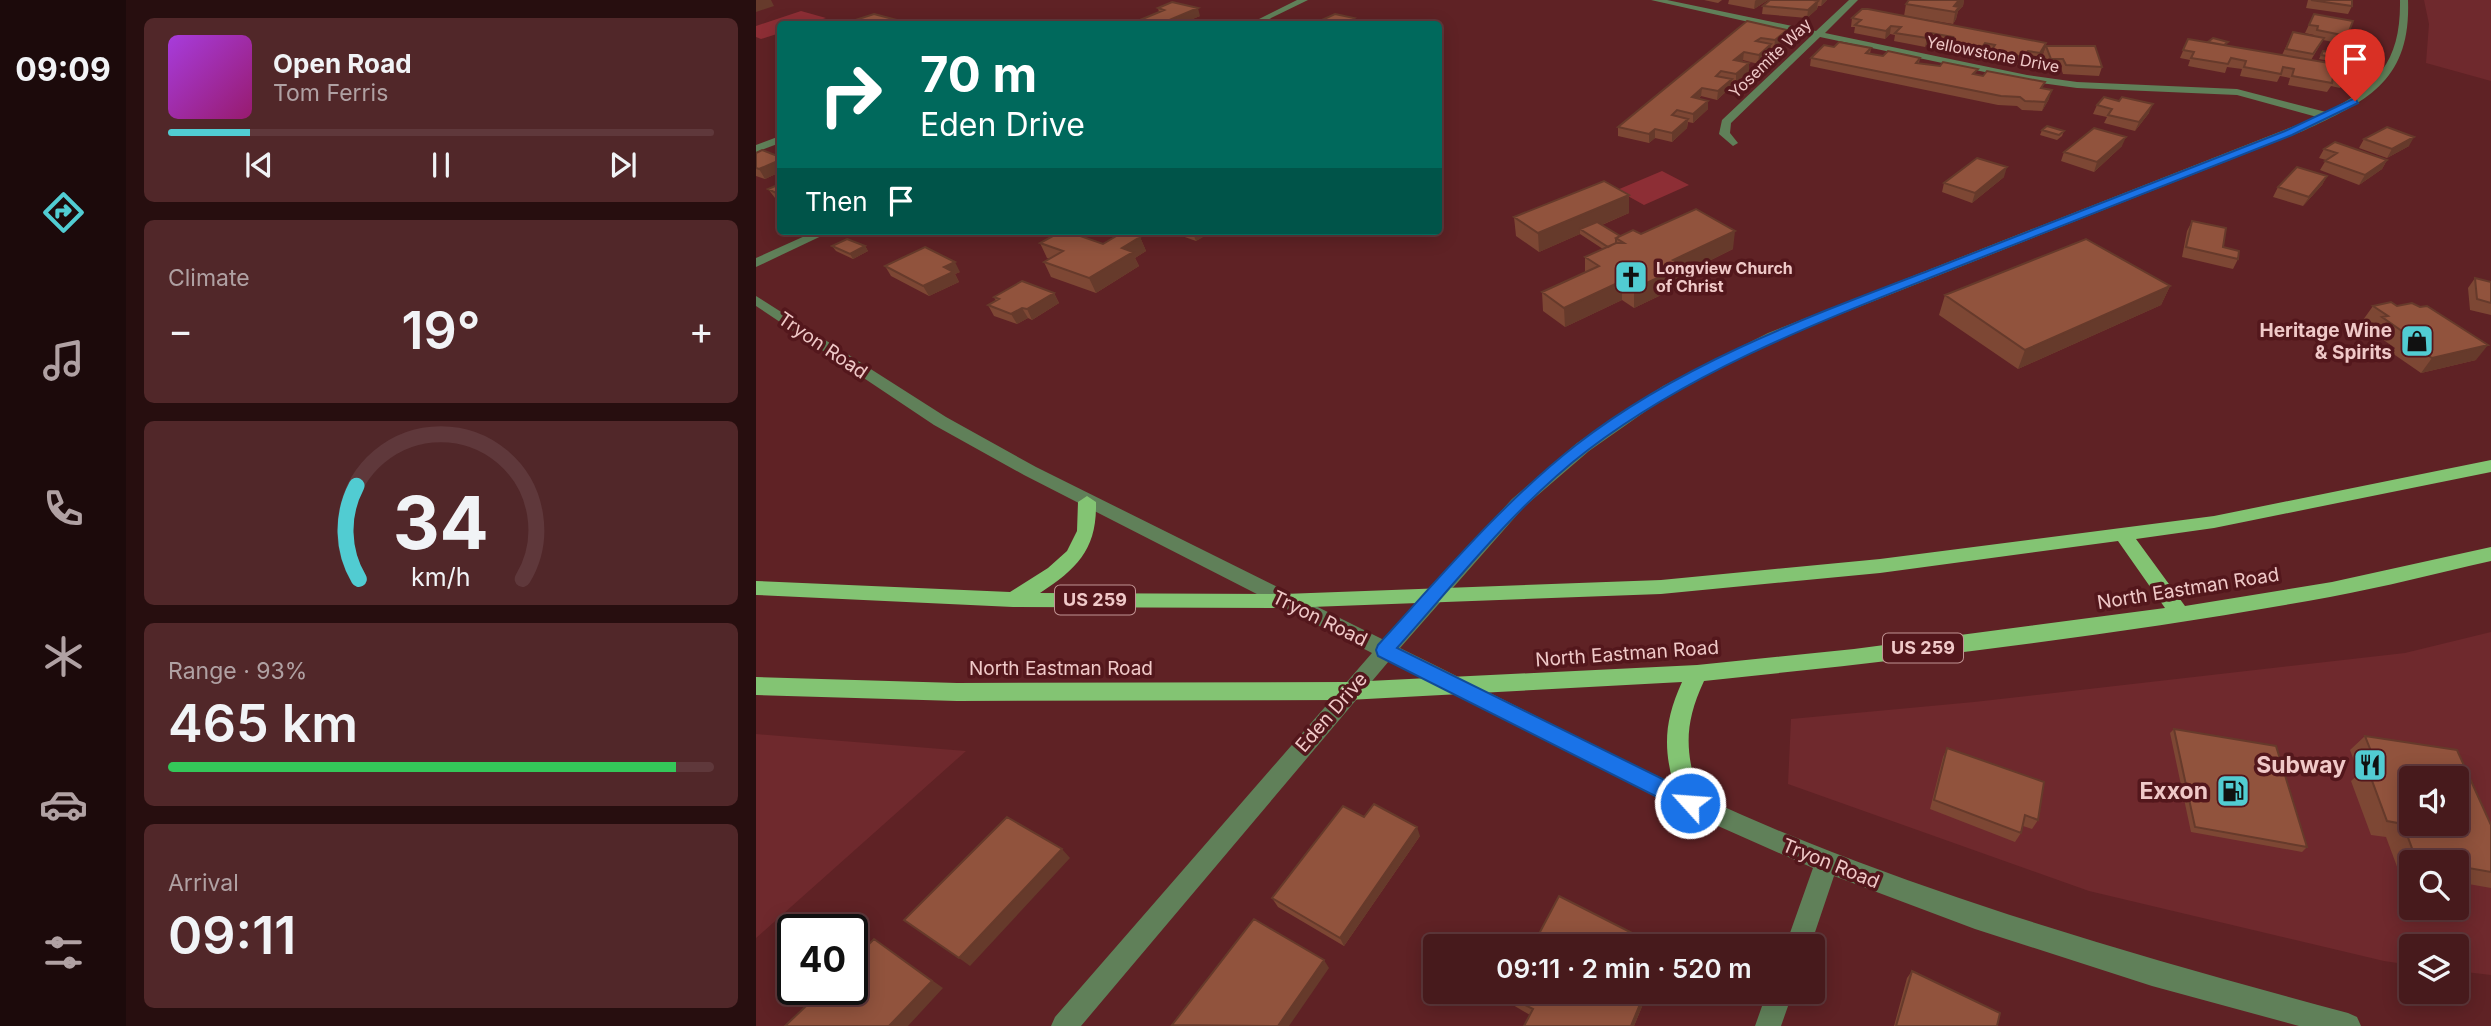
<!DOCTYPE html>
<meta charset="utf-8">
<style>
:root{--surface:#471a1c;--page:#512729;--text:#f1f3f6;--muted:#b0a1a3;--line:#5f383b;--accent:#51ccd2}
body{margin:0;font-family:Inter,sans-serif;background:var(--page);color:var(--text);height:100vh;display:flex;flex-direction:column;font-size:26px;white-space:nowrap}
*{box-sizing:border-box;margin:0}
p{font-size:23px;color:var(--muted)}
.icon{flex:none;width:38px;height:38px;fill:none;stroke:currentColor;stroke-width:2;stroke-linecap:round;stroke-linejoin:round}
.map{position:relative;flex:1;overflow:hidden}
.drawer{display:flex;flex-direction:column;gap:18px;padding:18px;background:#270e0f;width:630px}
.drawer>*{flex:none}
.guide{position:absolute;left:21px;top:21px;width:665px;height:214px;border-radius:7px;box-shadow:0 4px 18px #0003,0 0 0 2px var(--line);background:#00695c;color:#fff;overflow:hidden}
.buttons{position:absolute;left:1643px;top:766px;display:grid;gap:14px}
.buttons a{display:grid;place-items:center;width:70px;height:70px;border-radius:7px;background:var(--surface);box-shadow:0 4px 18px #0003,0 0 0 2px var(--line);font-size:35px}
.speed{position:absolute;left:21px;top:914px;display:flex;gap:14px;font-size:35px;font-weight:700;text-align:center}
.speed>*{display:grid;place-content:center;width:91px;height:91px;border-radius:50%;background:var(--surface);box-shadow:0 4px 18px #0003,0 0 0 2px var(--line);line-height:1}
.speed .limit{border:4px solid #111;border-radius:10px;background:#fff;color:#111}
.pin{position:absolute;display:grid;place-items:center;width:60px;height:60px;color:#fff;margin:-72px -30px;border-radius:50% 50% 50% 0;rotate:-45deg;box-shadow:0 0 7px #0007}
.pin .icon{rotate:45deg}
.me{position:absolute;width:77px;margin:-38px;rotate:296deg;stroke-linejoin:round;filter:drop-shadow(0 0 5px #0008)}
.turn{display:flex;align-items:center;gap:24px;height:147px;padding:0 28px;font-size:32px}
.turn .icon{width:91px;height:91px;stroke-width:2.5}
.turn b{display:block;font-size:49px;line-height:60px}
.then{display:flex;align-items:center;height:66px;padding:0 28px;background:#0003;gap:14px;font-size:26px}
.big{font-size:52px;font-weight:600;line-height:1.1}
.drawer .tile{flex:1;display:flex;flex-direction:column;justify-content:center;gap:10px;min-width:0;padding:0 24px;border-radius:10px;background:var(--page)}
.drawer .dial{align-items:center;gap:0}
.dial svg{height:182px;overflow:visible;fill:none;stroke:var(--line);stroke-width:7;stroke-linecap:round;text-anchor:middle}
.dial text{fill:var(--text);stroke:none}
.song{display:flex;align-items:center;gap:21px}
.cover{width:84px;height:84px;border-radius:10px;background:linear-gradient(135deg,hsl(280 70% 55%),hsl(320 70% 35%))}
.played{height:7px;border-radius:4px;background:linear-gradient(90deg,var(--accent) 15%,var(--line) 15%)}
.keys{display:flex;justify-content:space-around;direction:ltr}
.heat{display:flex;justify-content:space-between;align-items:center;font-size:38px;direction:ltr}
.charge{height:10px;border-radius:5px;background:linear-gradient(90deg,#34c759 93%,var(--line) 0)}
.trip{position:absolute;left:667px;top:934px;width:402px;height:70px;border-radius:7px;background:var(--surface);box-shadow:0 4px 18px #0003,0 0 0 2px var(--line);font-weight:600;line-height:70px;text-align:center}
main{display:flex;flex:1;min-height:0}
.tab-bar{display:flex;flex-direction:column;width:126px;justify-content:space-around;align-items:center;background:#1c0a0b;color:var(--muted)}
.tab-bar .icon{width:49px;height:49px}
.tab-bar .selected{color:var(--accent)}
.tab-bar b{font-size:32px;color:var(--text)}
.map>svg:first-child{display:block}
.built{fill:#6f292d;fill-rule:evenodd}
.green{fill:#8d2e35}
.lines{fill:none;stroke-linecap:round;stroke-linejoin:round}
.minor{fill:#608059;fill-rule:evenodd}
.major{fill:#83c473;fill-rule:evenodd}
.wall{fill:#7d4734}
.shaded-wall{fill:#663a2b}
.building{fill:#91533d;stroke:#663a2b;stroke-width:2;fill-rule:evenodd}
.route{fill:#1a73e8;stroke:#114b97;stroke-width:2}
.labels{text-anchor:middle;stroke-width:7;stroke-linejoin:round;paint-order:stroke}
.far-street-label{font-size:16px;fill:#f0c9c8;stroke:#53171c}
.far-poi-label{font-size:16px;font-weight:bold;fill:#f0c9c8;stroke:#53171c;text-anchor:start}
.shield{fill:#53171c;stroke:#c19494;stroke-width:2}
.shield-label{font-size:18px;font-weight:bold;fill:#f0c9c8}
.poi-label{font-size:19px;font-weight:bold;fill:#f0c9c8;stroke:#53171c;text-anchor:end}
.street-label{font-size:19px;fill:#f0c9c8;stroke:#53171c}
.near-poi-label{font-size:23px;font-weight:bold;fill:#f0c9c8;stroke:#53171c;text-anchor:end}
</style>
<main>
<nav class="tab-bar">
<b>09:09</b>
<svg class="icon selected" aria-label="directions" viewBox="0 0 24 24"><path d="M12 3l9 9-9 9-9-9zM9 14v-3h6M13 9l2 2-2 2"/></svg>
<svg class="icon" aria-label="music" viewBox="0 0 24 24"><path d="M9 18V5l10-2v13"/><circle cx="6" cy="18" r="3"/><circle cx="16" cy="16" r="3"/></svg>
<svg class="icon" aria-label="phone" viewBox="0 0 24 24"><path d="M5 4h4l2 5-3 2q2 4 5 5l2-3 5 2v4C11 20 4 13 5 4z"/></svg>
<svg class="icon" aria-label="climate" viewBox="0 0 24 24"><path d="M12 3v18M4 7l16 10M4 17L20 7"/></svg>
<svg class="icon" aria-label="car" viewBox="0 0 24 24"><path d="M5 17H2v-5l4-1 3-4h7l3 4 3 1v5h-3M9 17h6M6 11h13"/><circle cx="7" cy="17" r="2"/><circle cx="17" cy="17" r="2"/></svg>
<svg class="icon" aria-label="filters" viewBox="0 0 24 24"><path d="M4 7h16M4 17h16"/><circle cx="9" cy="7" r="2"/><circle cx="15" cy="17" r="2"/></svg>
</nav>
<section class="drawer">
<div class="tile">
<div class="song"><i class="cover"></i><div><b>Open Road</b><p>Tom Ferris</p></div></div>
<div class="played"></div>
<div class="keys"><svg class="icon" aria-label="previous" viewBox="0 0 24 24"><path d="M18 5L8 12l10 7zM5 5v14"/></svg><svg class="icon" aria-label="pause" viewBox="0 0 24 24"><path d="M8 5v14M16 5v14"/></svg><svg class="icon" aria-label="next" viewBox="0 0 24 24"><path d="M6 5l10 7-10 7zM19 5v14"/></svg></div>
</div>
<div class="tile"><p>Climate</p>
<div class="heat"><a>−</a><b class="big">19°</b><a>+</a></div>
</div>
<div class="tile dial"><svg viewBox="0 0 100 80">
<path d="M14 69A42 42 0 1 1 86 69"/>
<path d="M14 69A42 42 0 0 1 13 28" stroke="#51ccd2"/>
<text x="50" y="56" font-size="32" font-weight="700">34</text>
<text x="50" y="72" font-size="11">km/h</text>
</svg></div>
<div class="tile"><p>Range · 93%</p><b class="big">465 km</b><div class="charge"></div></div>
<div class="tile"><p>Arrival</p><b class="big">09:11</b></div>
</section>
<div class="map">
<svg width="1735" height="1026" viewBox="0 0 1735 1026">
<rect width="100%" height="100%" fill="#5f2225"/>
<path class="built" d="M1668,0H1735V81L1670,63L1673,24Z
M1735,632V975L1701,971V947H1656L1655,965L1628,961L1333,891L1032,784L1035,719L1218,702L1649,653ZM1656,779H1701V824H1656ZM1656,863H1701V908H1656Z
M0,734L210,751L0,938Z"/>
<path class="green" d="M45,11L70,18L51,24H24V33L5,39L0,37V26Z
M906,171L933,185L888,205L861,190Z"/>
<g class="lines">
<path class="minor" d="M541,0H552L503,24H493Z
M895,0H911L1060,31L1093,0H1102L1069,33L1271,75L1321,82L1481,89L1570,112C1622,86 1645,61 1644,0H1652C1655,80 1612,101 1547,131L1022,339L917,392L833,451L768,507L644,648C787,718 927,795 1076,852C1244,917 1418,966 1592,1013L1601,1017L1605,1026H1543L1396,986L1219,929L1078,876L1054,947H1029L1057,868L926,810L633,661L325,1026H295L299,1017L616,653L268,475L178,425L0,306V296L190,417L280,467L628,640L756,499L821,443L907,386L1012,333L1561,117L1481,95L1321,88L1271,81L1064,37L975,123L974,133L982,143L977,146L963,134L966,120L1055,36Z
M24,136V143L0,152V145Z
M60,231H76L0,267V258Z
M1011,992H1037L1025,1026H999Z"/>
<path class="major" d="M1735,460V472L1458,528L1380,539L1429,606L1576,582L1735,547V561C1682,573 1628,587 1574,597C1367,635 1157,659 948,681C926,728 930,755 945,803L942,810L934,814L926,810L923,803C908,756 905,728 926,682L592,700L201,701L0,695V677L201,683L592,682L941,665L1098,649L1409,608L1362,541L1124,573L905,594L528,608L257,607L0,595V581L254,592L292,568L311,551L321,531L322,502L331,496L340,502C341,549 322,568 284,593L528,594L905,580L1124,559L1458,516Z"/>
</g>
<path class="wall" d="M948,0H966L962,3Z
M973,0H1012L998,9L972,4Z
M1014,0H1071L1065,6H1062L1061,9L1051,18L1006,14L1007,6Z
M1153,0H1208L1207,6L1202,11L1200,19L1197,24L1148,16L1150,4Z
M1552,0H1596V6L1592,14L1550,8Z
M402,8L444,16L424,24H386L384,20L403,12Z
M1558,14L1591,36L1587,44L1567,40L1555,60L1589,79L1584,88L1575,86L1571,92L1532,85L1534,78L1524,76L1521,82L1484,76L1486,69L1471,67L1469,73L1432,66L1434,60L1424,58L1432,39L1526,55L1537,32L1557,36L1558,35L1549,33Z
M1096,18L1290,43L1288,51L1281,62L1269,60L1266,66L1232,59L1234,53L1227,52L1223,57L1191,51L1192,45L1173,41L1169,47L1138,41L1139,35L1134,34L1129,39L1098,33L1099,27H1095Z
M991,21L1031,30L1030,38L1018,49L1014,48V53L1002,64L987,60L986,61L993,63V71L980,83L975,82V87L961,100L945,96L943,99L952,109L937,123L932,122L931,128L916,142L899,138L893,143L862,136V127Z
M1290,46L1346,67L1343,76L1307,74L1305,68L1292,67L1287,54Z
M1078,47L1115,48L1114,54L1127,56L1164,58L1163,63L1287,88L1293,99L1286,111L1266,110L1261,106L1242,105L1054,66L1055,58Z
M1567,51L1594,56L1590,64L1563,59Z
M1363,101L1393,113L1379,131L1348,123L1351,117L1337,114L1341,105Z
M1286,130L1308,131L1306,136L1301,140L1284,135Z
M1608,139L1653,146L1631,158L1603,148Z
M1366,146L1338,172L1305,161L1308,152Z
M1568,149L1631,160L1626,169L1603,185L1564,170L1570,160L1563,158Z
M0,153L24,157V172L9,179L0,176Z
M1571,176L1566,185L1547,206L1517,197L1522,187Z
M1248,177L1216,203L1186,192L1188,183Z
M24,184V201L19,198L12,189Z
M873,195V213L846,225L864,236L885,234L977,249L927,274L926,285L878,308L866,300L809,327L787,311L786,292L829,272V257L847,249L824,234L783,252L760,236L758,217Z
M1436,221L1482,259L1477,269L1426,257L1431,231Z
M412,231H457L440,241Z
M384,237L390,251L379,258L383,266L340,293L295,277L288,262L294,259L291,258L284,243L347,244Z
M76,246H109L112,251L97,259L80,251Z
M129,266L204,272L199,274L203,282L173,296L135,276Z
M1719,278L1735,282V315L1714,310L1712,288Z
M1414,286L1405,305L1262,369L1183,315L1189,295Z
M298,293L303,303L276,320L272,318L261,324L238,316L232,305L240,301L238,297Z
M1617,306L1720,360L1665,373L1636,353L1639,348L1616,332L1618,328L1607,320Z
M1418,729L1551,847L1546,852L1435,832L1414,733Z
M1609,736L1735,825V888L1701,882V863H1656V874L1643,872L1630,837L1615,835L1595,781L1603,774L1594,750Z
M1191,748L1282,820L1276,829L1267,826L1265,833L1259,842L1174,809L1187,757Z
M664,836L588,946L522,907L516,898Z
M1156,971L1241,1026H1138L1151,978Z
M751,992H892L878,1026H768L774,1015L752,1002L750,995Z"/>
<path class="shaded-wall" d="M0,0H15L18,6L0,12Z
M1000,0H1012L998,9L999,1Z
M1066,0H1071L1065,6Z
M1203,0H1208L1207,6L1202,11L1200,19L1197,24L1199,13L1197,12L1200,3Z
M1062,1L1061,9L1051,18L1052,10Z
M442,8L444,16L424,24H404Z
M598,18L599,24H585Z
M1135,26L1134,34L1129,39L1130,31Z
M1031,30L1030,38L1018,49L1019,40Z
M1175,33L1173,41L1169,47L1171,38Z
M1229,43L1227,52L1223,57L1225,49Z
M1290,43L1288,51L1281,62L1284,53Z
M1015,44L1014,53L1002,64L1003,55Z
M988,52L987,60L977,68L978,60Z
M993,63V71L980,83V74Z
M976,79L975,87L961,100L962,91Z
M946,88L945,96L936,106V97Z
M1296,90L1293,99L1286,111L1289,102Z
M952,101V109L937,123V114Z
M1397,104L1393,113L1379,131L1383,122Z
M932,119L931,128L916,142V133Z
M899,129V138L893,143V134Z
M1370,137L1366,146L1338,172L1341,162Z
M1658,137L1653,146L1631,158L1636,149Z
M24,160V172L9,179L3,169Z
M1631,160L1626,169L1603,185L1609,175Z
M1251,167L1248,177L1216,203L1219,193Z
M1571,176L1566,185L1547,206L1553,197Z
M873,195V213L829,232L824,229V234L783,252L782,233Z
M436,231H457L440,241Z
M979,231L977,249L927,274L926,285L878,308V289L917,260Z
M384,237L390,251L379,258L383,266L340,293L333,278L366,248Z
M109,246L112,251L97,259L94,254Z
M199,262L204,272L199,274L203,282L173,296L167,286L188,267Z
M866,281V300L809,327L808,308Z
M1414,286L1405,305L1262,369L1269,350Z
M298,293L303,303L276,320L271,309Z
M266,308L272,318L261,324L255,314Z
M1732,345L1720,360L1665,373L1676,358Z
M661,827L664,836L588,946L584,938Z
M306,849L314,858L214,966L203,958Z
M118,939L187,988L152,1026H133Z
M568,960L573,968L533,1026H522Z
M889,992H892L878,1026H875Z"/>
<path class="building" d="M1014,0H1057L1062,1L1052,10L1007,6Z
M1153,0H1203L1198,6L1203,7L1199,12L1150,4Z
M1555,0H1596V6Z
M416,2L442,8L404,24L384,20L408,10L402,8Z
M1106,9H1112L1290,43L1284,53L1272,51L1268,57L1235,51L1239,45L1229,43L1225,49L1193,43L1197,37L1175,33L1171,38L1139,33L1145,27L1135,26L1130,31L1099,25L1105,20L1096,18Z
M118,14L156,24H87Z
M579,14L598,18L585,24H557Z
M1558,14L1597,21L1591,36L1561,30L1562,26L1553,25Z
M991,21L1031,30L1019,40L1005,38L1000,41L1015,44L1003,55L988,52L978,60L993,63L980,74L965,71L960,76L976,79L962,91L946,88L936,97L952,101L937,114L921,110L916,115L932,119L916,133L899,129L893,134L862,127Z
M1537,32L1568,38L1557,54L1530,49Z
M1457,38L1472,42L1468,45L1452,42Z
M1432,39L1591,66L1589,79L1577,77L1576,83L1536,76L1538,69L1527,67L1525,74L1488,67L1490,61L1475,58L1472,64L1435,58L1438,52L1427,50Z
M1083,42L1115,48L1110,53L1127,56L1132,51L1164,58L1160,63L1184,66L1187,62L1222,69L1217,74L1227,76L1231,71L1289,82L1285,88L1296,90L1289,102L1269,101L1264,97L1245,96L1055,58L1068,45L1078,47Z
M1290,46H1339L1346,67L1310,65L1307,59H1295Z
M1567,51L1594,56L1592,60L1565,55Z
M1348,97L1363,101L1366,97L1397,104L1383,122L1352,115L1356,109L1341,105Z
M1291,126L1308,131L1303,135L1286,130Z
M1631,127L1658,137L1636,149L1608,139Z
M1338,128L1370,137L1341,162L1308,152Z
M1579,142L1631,160L1609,175L1569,161L1581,153L1568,149Z
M6,150L24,157V160L3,169L0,168V153Z
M1221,158L1251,167L1219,193L1188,183Z
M1541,167L1571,176L1553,197L1522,187Z
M848,181L873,195L782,233L758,217Z
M24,184V195L12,189Z
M940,209L979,231L917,260L927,266L878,289L866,281L808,308L786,292L843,266L829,257L860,243H868L860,238L877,230L885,234Z
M1436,221L1470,228L1467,247L1483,251L1482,259L1430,247Z
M841,222L864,236L860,238V243L852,247L824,229Z
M306,231H310L347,244L367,232L384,237L366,248L377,252L333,278L288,262L307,251L284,243Z
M91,239L109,246L94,254L76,246Z
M1330,239L1414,286L1269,350L1189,295Z
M169,247L199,262L188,267L197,272L167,286L129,266Z
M1719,278L1735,282V303L1721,299Z
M266,281L298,293L271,309L266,308L255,314L232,305L243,299L238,297Z
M1635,302L1641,306L1656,303L1664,307L1671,306L1732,345L1676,358L1646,338L1653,336L1626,317L1632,316L1617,306Z
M1418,729L1520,746L1551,847L1439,827Z
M1609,736L1701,750L1735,825V872L1701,866V863H1681L1660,859L1647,824L1631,821L1611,767L1622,769ZM1656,779H1701V824H1656Z
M1191,748L1288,782L1282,820L1269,815L1265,833L1178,800Z
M618,804L661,827L584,938L516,898L587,806L608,817Z
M251,817L306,849L203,958L148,920Z
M803,896L884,937L879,947H776Z
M498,919L568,960L522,1026L416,1025Z
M118,939L176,981L133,1026H29L68,989H96V961Z
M1156,971L1244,1013L1241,1026H1140Z
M751,992H889L875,1026H768L777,1009L750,995Z"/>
<path class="route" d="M1599,98L1602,103L1536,135C1421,181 1306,226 1191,271C1066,321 940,368 832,450C759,506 702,580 641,648L941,796L944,803L941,810L934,812L927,810L622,656L620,650L622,645C685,576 746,503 820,445C925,363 1054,316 1177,269C1294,223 1411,177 1529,131Z"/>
<defs>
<symbol id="church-square" viewBox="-11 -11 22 22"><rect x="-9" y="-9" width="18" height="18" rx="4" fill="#51ccd2" stroke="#53171c"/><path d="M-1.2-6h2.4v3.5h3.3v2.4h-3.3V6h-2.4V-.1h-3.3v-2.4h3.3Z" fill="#111"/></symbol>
<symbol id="shop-square" viewBox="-11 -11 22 22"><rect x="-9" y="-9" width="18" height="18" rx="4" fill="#51ccd2" stroke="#53171c"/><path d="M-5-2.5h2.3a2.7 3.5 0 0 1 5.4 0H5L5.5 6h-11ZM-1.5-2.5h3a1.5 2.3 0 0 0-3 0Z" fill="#111"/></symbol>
<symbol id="restaurant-square" viewBox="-11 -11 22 22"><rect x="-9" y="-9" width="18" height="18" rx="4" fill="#51ccd2" stroke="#53171c"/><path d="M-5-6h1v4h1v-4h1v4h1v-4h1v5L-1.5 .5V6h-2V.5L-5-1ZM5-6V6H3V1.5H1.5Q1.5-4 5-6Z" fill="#111"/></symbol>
<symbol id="fuel-square" viewBox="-11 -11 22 22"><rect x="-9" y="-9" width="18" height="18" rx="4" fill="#51ccd2" stroke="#53171c"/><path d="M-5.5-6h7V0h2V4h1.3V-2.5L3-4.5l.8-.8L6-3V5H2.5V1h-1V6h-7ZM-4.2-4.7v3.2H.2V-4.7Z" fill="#111"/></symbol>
</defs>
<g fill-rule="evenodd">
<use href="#church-square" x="856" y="258" width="38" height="38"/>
<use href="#shop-square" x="1642" y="322" width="38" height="38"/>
<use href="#restaurant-square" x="1595" y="746" width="38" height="38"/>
<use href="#fuel-square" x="1458" y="772" width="38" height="38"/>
</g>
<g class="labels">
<g class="far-street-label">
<text transform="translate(1237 54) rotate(11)" y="6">Yellowstone Drive</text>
<text transform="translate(1014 58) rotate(-44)" y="6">Yosemite Way</text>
</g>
<g class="far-poi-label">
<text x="900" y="274">Longview Church<tspan x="900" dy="18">of Christ</tspan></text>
</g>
<g class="shield">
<rect x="299" y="585.5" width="80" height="29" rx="5"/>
<rect x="1127" y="633.5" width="80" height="29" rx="5"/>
</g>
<g class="shield-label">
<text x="339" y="606">US 259</text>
<text x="1167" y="654">US 259</text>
</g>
<g class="poi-label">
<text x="1636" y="337">Heritage Wine<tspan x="1636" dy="22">&amp; Spirits</tspan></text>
</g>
<g class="street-label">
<text transform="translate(67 345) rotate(34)" y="7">Tryon Road</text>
<text transform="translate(1432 588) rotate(-9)" y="7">North Eastman Road</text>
<text transform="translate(564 618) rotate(26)" y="7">Tryon Road</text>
<text transform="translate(871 653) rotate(-4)" y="7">North Eastman Road</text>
<text x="305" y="675">North Eastman Road</text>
<text transform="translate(575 712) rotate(-49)" y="7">Eden Drive</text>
<text transform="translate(1075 863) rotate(22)" y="7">Tryon Road</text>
</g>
<g class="near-poi-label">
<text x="1590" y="773">Subway</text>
<text x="1452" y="799">Exxon</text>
</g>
</g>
</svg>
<div class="buttons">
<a><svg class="icon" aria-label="sound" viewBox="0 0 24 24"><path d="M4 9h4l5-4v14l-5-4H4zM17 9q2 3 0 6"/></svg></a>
<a><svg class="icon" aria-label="search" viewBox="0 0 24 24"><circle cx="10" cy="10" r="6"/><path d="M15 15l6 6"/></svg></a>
<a><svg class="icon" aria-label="layers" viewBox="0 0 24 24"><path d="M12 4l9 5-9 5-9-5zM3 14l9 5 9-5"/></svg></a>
</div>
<div class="speed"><div class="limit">40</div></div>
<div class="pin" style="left:1599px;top:101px;background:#d93025"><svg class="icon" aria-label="arrive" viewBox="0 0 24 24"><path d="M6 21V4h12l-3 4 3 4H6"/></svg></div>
<svg class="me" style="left:934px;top:803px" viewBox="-20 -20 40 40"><circle r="17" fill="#1a73e8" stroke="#fff" stroke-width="3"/><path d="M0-11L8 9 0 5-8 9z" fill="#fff"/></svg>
<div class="trip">09:11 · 2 min · 520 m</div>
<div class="guide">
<div class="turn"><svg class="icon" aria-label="right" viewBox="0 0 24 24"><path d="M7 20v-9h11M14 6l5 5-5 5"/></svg><div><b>70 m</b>Eden Drive</div></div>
<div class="then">Then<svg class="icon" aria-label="arrive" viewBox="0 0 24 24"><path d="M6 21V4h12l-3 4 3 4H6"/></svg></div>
</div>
</div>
</main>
